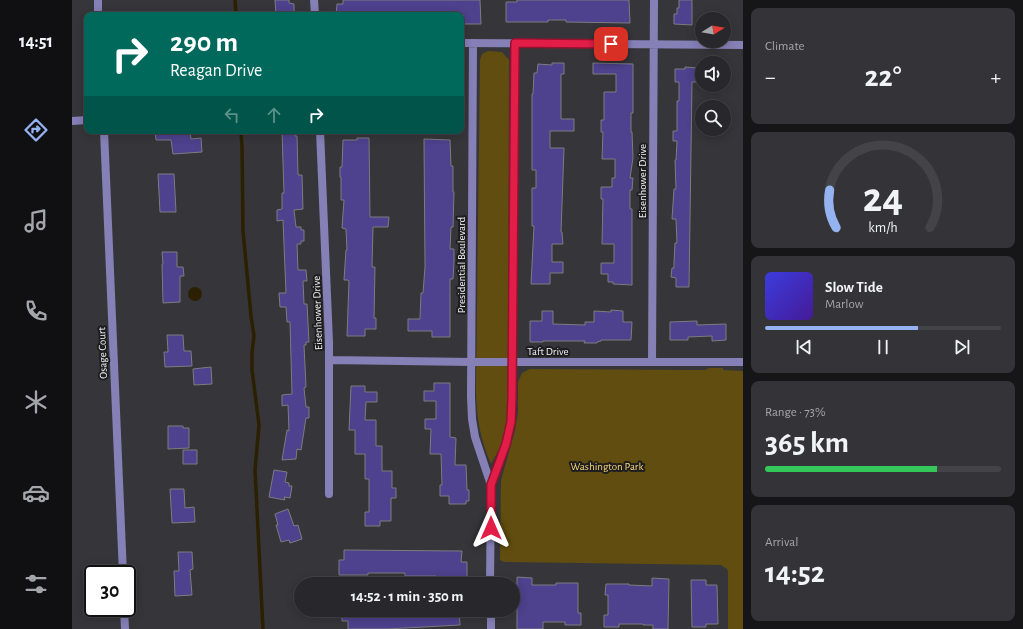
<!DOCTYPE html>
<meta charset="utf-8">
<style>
:root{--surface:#28282c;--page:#343438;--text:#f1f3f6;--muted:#a5a6a9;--line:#444448;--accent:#95b2f1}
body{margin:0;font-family:"Alegreya Sans",sans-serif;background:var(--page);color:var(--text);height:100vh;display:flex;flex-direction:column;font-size:15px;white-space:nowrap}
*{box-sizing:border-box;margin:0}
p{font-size:13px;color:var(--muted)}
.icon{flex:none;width:22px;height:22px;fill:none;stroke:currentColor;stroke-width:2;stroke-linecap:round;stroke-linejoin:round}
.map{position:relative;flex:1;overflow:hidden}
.details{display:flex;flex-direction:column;gap:8px;padding:8px;background:#161618;width:280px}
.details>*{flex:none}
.banner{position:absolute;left:12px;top:12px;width:380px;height:122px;border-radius:8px;box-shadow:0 2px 10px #0003,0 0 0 1px var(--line);background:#00695c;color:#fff;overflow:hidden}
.needle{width:26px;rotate:79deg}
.controls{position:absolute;left:623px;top:12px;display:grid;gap:8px}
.controls a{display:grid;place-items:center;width:36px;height:36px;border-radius:50%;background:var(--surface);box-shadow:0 2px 10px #0003,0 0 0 1px var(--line);font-size:20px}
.speed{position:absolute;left:12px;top:565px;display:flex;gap:8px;font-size:20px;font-weight:700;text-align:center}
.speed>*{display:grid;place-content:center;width:52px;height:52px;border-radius:50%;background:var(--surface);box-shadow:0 2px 10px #0003,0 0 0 1px var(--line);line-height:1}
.speed .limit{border:2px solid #111;border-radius:6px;background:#fff;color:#111}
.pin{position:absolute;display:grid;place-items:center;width:34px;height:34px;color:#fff;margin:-17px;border-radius:8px;box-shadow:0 2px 6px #0006}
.me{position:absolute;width:44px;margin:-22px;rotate:0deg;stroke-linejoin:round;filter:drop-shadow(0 0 3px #0008)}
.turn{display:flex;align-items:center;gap:14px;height:84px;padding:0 20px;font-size:18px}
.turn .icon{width:52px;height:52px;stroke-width:2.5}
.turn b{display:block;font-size:28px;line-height:34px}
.lanes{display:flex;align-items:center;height:38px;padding:0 20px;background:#0003;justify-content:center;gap:20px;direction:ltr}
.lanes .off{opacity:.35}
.big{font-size:30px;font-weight:700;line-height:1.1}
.details .widget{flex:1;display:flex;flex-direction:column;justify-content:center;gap:6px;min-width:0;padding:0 14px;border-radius:8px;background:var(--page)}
.details .dial{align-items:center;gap:0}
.dial svg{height:104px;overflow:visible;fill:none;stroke:var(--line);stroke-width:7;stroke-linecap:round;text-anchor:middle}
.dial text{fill:var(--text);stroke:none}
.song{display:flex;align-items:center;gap:12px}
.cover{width:48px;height:48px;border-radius:6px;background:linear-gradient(135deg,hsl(240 70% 55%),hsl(260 70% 35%))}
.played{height:4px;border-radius:2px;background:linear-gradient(90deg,var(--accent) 65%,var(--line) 65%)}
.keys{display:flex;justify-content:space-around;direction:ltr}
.heat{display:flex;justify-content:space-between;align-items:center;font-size:22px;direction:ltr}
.charge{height:6px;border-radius:3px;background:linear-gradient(90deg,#34c759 73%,var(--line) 0)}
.trip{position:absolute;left:222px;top:577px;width:226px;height:40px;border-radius:20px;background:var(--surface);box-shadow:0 2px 10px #0003,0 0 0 1px var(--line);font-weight:700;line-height:40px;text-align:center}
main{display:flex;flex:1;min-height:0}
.menu{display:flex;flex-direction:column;width:72px;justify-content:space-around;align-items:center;background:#101012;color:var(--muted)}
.menu .icon{width:28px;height:28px}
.menu .selected{color:var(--accent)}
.menu b{font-size:18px;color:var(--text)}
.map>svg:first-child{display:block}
.green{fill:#614d0f}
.water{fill:#2b2102}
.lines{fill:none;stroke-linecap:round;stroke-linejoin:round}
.stream{stroke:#2b2102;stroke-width:3.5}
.building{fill:#4e418d;stroke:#7c7c80}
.minor{stroke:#8580b6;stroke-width:8}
.route-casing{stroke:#92132f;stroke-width:10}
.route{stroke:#e11d48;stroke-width:7}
.labels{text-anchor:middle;stroke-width:4;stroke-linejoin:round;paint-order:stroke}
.street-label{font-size:11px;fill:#f1f1f3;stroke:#1e1e20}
.park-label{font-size:11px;fill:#f9d677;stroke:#1e1e20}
</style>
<main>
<nav class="menu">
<b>14:51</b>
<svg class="icon selected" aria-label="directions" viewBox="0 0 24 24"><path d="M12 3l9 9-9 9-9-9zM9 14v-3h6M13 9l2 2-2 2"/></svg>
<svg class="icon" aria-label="music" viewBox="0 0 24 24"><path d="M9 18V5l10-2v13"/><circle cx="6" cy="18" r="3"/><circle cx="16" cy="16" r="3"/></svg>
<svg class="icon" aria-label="phone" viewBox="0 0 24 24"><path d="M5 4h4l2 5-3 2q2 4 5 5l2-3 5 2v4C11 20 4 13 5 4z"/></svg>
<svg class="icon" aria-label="climate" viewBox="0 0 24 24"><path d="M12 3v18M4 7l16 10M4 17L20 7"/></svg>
<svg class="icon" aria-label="car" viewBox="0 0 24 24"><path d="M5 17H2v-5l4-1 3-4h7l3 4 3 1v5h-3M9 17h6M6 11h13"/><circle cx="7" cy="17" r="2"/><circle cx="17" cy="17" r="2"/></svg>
<svg class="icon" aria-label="filters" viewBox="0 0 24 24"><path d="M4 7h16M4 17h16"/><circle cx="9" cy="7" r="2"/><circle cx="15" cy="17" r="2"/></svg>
</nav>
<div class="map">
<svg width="671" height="629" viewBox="0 0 671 629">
<rect width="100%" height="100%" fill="#36363a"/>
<path class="green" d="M416,51L430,52L437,60L436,396L435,424L430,444L419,464C408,437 405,421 404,391L408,60L410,54Z
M637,368H651V370L671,371V629H656V572L655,569L649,565L432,562L428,560L429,480L443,431L446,412V382L450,373L458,369L622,370H633Z"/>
<path class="water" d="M116 294a7 7 0 1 1 14 0a7 7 0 1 1-14 0Z"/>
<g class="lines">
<path class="stream" d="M163,0L164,15
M169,131L170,147L171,231L179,316L182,336L180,352V370L187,425L183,470L191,629"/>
</g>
<path class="building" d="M203,0H217V3L222,4V15H204Z
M271,0H408L409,24H392L391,15H264L265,4H271Z
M445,0H557L558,23L494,22V20H476V22H434V2H445Z
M607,0H620V25L602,24V14H605V8H607Z
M480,63H492V74H489V119H502V131H478V148H492L489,232H490L491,244H480V262H491V273H478V284H459L462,226H460V188H464V170H460V94H461L462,73H465L466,64L480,65Z
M521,63L561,64V113H559V132H560L561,158L558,178H561L560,190H558V209H560V285L541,284V282H536V274H529V263H542V244H530L531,199H529V187H540V178H543V159H530L531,132H529V120H532V92H544V74H521Z
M613,67L628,68V82H620L617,287H604V278L599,277L600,268H602V263L603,243H605L604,219H600L602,189H604L603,160H604L605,142V141H601V131H605V101H607V82H603V69H613Z
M83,131H118L119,139L129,138L130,152L101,154L99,140H84Z
M210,131H223V136H225L226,175H230L231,209L222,210L224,227H229V230H232V241H229V244H225L226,270H234L235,281H231L232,304H235L237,342H234V345H232L234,387L232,388L234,407H237V418H234L229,450L225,449L224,459L210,460L215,430L217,431L216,405L210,406V395L220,394L218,322H215L214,307H208L207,293H214L211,220L205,221V210L210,209V193H212Z
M285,138H297L298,217H317L316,227H301L300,267H303L302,318H304V329H293V336H275L277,281L276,280H272L274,250H275L274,229L270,228L272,200H269V177H268V167H270L271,140H285Z
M352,139L378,140L379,166H381V192H382L381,227H379L378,249H382V262L381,279H378V337H360V331H336V319H348L349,293H351L353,267Z
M86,174H102L104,212H88Z
M90,252H105V267H111L112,276H108V302L91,303L90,264H91Z
M539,310L551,311V322H560L559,340H529V341L525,342V343H512L513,341H471V342H458V321H470V311H481V324L513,325V322H522V311L539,312Z
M625,321V325L654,324V340L640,341V336L616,337V340H598V322Z
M95,335H111L112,351H119L120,366L93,367L92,352H96Z
M139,367L140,384L122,385L121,369Z
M362,383H378V437L384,438L383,465H394L395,490H397V501H394V504H377V496H368V485H370L369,454H358L359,429H353V419H364V401H352V391H362Z
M279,386H293V392H305V402H294L293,420H304V446H310V471H320V488H324V498H319V521H308V526H293V512H297V479H293V454H283V430H277Z
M96,426H111V428H117V448L96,449Z
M111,450H125V464H111Z
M202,470L215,472L213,482L217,483V486H220L218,498L212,497L213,500L197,497Z
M98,489H112L113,508L122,507L123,522L100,523Z
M216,509L222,526L226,525L230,539L218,543L217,540L209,542L204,525H206L203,514Z
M272,550L390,551L389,562H395V577L364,578V576H333V573H296V575H267V560H272Z
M106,552H120L121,569L118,570L120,595L103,596L102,571H107Z
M445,577L460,578V585H484V583H506V613H509V625H493V622H471V629H445Z
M580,578L597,579L596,629H581V625H571V624H547V627H532V615H536V595H533L534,584H557V585L580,586Z
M619,580H634V585H645L646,624H634V627H620Z
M270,610H387L388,625L315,629H276V621H270Z"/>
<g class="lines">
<path class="minor" d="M26,0V15
M242,0L243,15
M389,43L671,45
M401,43L399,397L400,419L403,437L419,485
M0,121L15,120
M32,131L51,574
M248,131L257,342V494
M258,360L400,362H671
M580,362L582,0
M418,584L419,485L434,444L439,422L440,398L443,43
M52,608L53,629
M419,610V629"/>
</g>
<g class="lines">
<defs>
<path id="route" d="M419,528V485L434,444L439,422L440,398L443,43L539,44"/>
</defs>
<use href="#route" class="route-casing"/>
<use href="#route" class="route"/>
</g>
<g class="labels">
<g class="street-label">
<text transform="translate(570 181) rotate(-90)" y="4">Eisenhower Drive</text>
<text transform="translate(389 265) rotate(-90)" y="4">Presidential Boulevard</text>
<text transform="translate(245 313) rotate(-92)" y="4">Eisenhower Drive</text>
<text x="476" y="355">Taft Drive</text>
<text transform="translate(30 353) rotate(-92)" y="4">Osage Court</text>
</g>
<g class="park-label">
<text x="535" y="470">Washington Park</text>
</g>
</g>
</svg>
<div class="controls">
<a><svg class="needle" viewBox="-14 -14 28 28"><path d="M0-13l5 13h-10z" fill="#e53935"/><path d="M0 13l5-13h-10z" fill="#a5a6a9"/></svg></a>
<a><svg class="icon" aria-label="sound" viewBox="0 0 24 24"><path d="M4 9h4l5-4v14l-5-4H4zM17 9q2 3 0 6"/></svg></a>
<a><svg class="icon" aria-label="search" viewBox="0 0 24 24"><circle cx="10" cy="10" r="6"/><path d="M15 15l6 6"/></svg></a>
</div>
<div class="speed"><div class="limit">30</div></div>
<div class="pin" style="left:539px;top:44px;background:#d93025"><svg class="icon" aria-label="arrive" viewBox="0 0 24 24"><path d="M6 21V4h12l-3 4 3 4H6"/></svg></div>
<svg class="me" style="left:419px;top:528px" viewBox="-20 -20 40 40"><path d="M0-17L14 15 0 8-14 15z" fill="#e11d48" stroke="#fff" stroke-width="4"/></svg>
<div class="trip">14:52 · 1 min · 350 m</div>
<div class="banner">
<div class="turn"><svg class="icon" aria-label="right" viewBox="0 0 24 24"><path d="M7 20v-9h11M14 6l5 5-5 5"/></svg><div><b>290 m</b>Reagan Drive</div></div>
<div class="lanes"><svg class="icon off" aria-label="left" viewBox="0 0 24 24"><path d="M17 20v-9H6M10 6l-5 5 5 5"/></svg><svg class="icon off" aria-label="ahead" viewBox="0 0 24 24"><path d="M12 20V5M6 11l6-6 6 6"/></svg><svg class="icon" aria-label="right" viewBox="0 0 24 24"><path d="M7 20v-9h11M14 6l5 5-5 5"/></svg></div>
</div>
</div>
<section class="details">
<div class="widget"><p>Climate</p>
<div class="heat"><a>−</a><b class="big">22°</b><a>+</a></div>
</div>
<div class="widget dial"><svg viewBox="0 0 100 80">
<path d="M14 69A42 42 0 1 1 86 69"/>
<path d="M14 69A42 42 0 0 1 9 40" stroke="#95b2f1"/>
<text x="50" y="56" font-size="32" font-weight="700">24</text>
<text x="50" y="72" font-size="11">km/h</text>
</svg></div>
<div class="widget">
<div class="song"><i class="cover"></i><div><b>Slow Tide</b><p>Marlow</p></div></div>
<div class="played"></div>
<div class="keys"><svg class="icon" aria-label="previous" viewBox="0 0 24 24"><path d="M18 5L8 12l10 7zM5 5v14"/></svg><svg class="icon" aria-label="pause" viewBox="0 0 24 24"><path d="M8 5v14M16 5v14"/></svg><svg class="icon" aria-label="next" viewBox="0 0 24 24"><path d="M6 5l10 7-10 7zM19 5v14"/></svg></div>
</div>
<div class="widget"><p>Range · 73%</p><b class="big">365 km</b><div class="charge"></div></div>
<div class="widget"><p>Arrival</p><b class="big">14:52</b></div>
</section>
</main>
